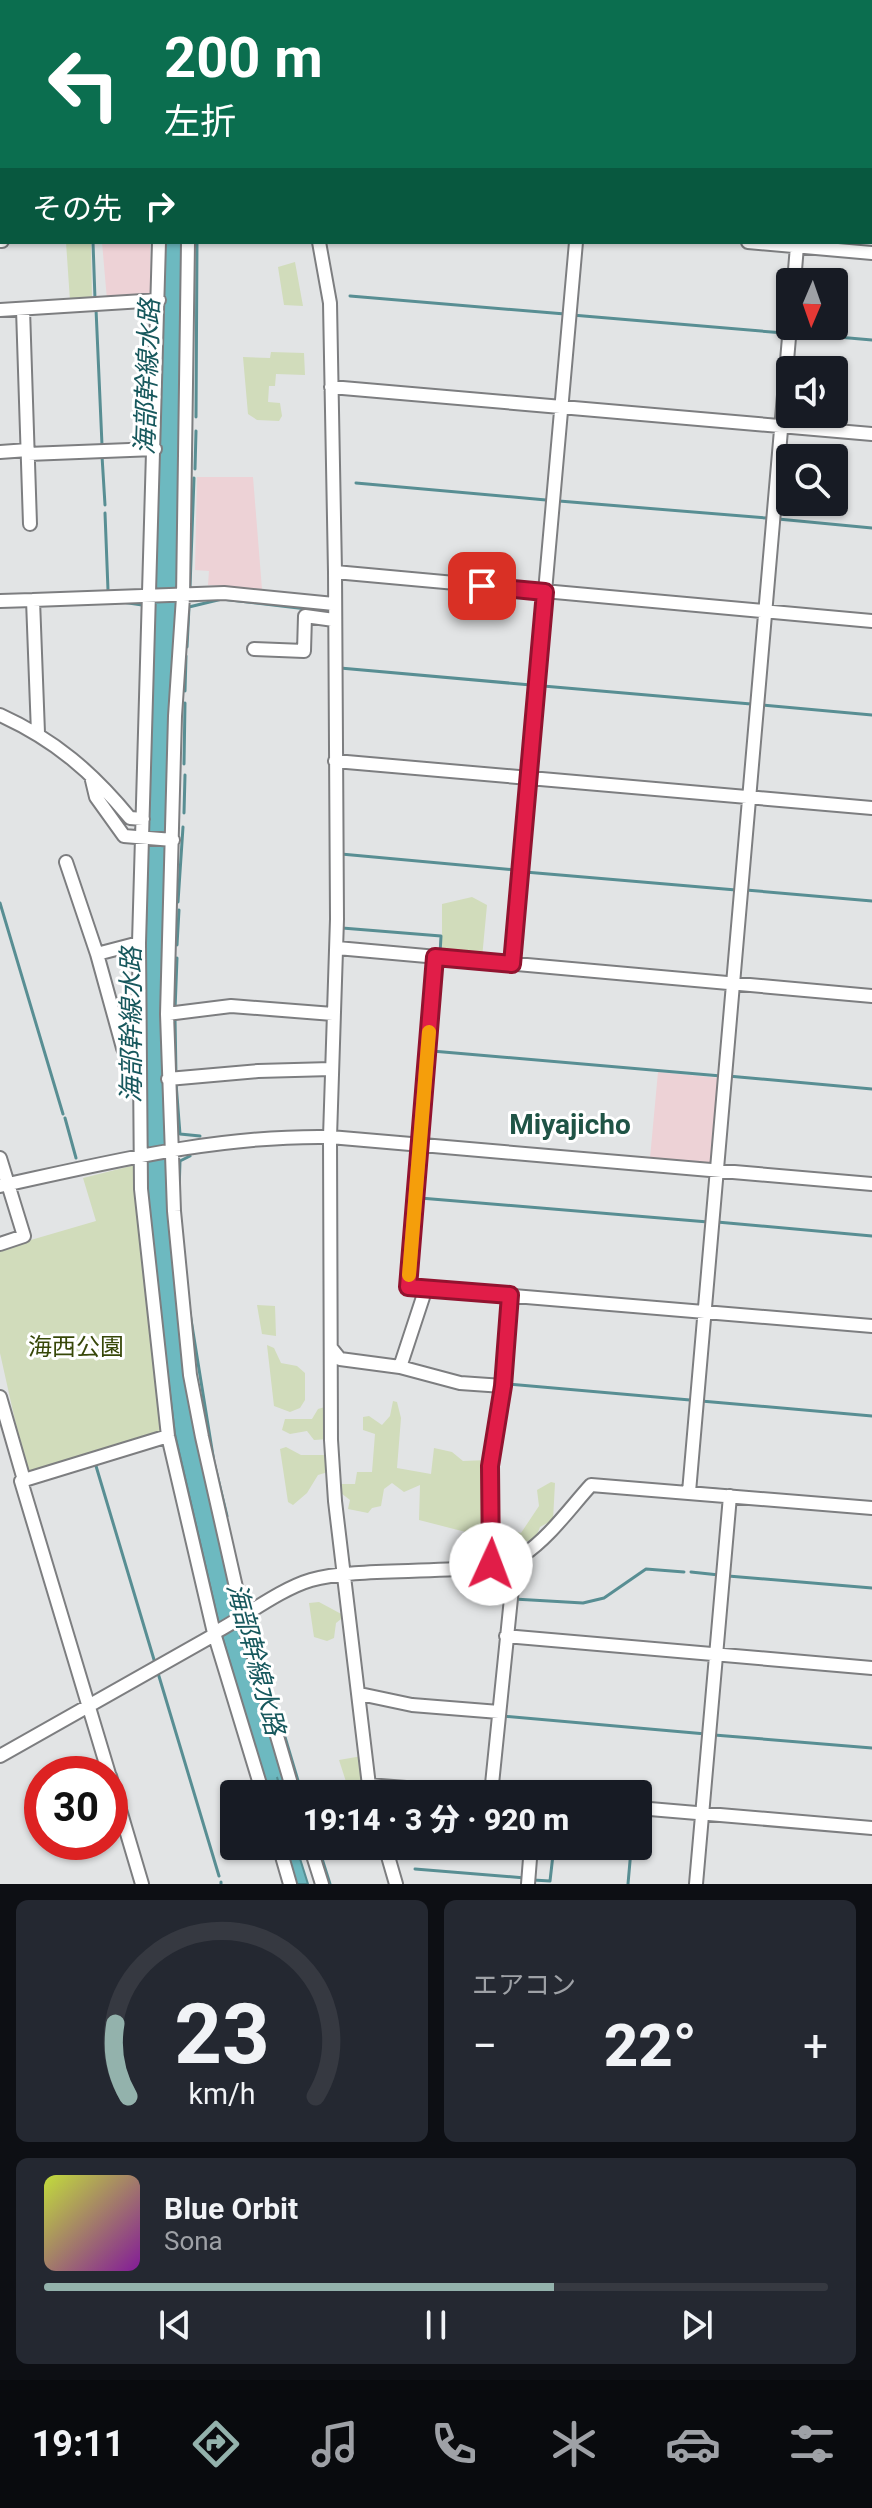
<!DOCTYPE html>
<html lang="ja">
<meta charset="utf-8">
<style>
:root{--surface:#171b24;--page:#242831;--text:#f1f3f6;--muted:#9ea1a6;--line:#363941;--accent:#93b2ac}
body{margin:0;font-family:Roboto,"Noto Sans JP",sans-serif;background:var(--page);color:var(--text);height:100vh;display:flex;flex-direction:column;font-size:30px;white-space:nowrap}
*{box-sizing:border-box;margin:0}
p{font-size:26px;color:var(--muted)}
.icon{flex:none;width:44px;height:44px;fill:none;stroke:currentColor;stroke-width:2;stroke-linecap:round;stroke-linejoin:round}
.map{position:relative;height:1884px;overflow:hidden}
.panel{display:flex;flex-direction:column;gap:16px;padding:16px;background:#0d0f14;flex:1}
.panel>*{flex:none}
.hud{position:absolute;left:0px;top:0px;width:872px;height:244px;box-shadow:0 2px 6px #0004;background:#0b6e4f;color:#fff;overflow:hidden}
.needle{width:52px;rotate:182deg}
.buttons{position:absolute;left:776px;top:268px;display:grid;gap:16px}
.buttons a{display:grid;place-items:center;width:72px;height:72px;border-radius:8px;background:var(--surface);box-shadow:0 2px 6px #0004;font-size:40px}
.speed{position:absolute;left:24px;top:1756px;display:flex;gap:16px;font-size:40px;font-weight:700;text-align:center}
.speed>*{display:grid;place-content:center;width:104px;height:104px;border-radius:50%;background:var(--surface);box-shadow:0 2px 6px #0004;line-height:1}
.speed .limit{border:12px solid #d22;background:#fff;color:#111}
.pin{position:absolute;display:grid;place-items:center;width:68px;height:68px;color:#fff;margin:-34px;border-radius:16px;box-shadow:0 4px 12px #0006}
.me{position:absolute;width:88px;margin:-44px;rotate:2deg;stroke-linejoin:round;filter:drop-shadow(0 0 6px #0008)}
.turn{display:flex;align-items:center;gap:28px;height:168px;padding:0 32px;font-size:36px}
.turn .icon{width:104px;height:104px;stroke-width:2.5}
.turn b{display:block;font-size:56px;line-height:68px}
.then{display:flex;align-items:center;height:76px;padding:0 32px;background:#0003;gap:16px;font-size:30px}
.big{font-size:60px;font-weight:800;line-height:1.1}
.panel .tile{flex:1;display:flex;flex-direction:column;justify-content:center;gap:12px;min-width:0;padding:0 28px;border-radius:12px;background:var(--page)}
.panel .dial{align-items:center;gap:0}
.dial svg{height:208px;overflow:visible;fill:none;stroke:var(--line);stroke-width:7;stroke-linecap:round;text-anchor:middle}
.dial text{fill:var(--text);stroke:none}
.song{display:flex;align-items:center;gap:24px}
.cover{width:96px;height:96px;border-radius:12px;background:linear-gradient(135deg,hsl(70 70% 55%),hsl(290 70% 35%))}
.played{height:8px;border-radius:4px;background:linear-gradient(90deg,var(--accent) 65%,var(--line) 65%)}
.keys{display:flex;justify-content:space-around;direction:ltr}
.heat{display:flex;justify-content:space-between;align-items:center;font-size:44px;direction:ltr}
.panel .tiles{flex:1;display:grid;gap:16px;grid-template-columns:1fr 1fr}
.tile:last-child{grid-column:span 2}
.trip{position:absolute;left:220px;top:1780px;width:432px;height:80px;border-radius:8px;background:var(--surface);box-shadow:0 2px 6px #0004;font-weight:800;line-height:80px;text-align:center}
.tab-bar{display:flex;height:128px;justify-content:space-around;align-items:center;background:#090b0e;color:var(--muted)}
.tab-bar .icon{width:56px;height:56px}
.tab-bar .current{color:var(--accent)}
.tab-bar b{font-size:36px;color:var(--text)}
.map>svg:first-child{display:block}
.industrial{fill:#edd2d6}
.green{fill:#d1dcbb}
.water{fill:#6db9c0;stroke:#588e93;stroke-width:2}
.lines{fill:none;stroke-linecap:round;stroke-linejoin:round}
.stream{stroke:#588e93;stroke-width:3}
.minor-casing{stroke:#7d7e80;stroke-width:16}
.minor{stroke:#fff;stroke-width:12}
.route-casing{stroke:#92132f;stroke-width:20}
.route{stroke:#e11d48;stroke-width:14}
.slow{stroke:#f59e0b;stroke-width:14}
.labels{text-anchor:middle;stroke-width:6;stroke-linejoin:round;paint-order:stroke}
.park-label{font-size:24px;fill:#374708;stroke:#fff}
.water-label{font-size:26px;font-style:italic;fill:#17585d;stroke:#fff}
.quarter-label{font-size:28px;font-weight:bold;fill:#205446;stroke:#fff}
</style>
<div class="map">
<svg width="872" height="1884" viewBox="0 0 872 1884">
<rect width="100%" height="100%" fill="#e2e4e5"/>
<path class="industrial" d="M102,242H150L151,299L107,300Z
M197,477H253L262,589L208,585L209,571L195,570Z
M658,1072L719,1078L712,1163L650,1158Z"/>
<path class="green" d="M66,242H91L92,300L70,301Z
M295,262L303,306L284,305L278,267Z
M271,352L304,353L305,375L276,374L275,386H269L268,402L280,403L282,416L279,421L257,420L248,414L243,357L270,358Z
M472,897L487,905L482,958L442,954V904Z
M135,1165L150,1327L164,1430L31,1473L26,1470L0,1353V1249L96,1221L83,1178Z
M257,1305L275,1306L276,1336L262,1334Z
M267,1345L274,1348L281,1363L297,1366L305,1373V1400L300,1408L290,1412L274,1406Z
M393,1401L397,1402L401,1418L397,1468L431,1474L434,1448L452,1452L463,1461L488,1460L489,1538L419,1520L420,1485L404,1492L392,1483L384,1489L381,1506L372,1508L368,1513L348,1509L350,1500L337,1490L339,1484H355L357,1472H372L375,1434L363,1430V1417L369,1416L382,1425L390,1416Z
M325,1407L329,1439L314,1440L307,1431L290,1434L282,1430L285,1419H312L318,1409Z
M286,1447L301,1455H326L328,1472L318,1475L307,1493L293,1505L288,1502L280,1449Z
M551,1482L555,1483L553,1520L540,1527L535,1540L510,1544L495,1541L497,1526L521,1533L539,1506L537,1490Z
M319,1602L345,1616L336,1623L334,1638L327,1641L314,1637L309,1603Z
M362,1756L360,1764L368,1794H350L339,1760Z"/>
<path class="water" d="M164,242H185L186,270L164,1040L187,1371L292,1794H282L277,1777L281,1794H269L220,1629L175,1434L149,1221L143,1041Z
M285,1846H296L308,1884H296Z"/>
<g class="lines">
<path class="stream" d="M84,0V2
M181,0V2
M302,0L303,2
M571,2L574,0
M661,2V0
M870,21L872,22
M0,84H2
M870,167H872
M93,242L95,299
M350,296L565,314
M96,309L102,445
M572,315L784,333
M792,333L872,340
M196,417L197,242
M102,456L105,505
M195,469L196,431
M356,483L546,500
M559,501L766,518
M105,513L108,590
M778,519L872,528
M190,587L194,478
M122,602L142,605
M187,647L189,607L222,599L332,612
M340,668L531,685
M543,686L751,704
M185,691L186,656
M762,705L872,715
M184,764L185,703
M184,813L185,775
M341,854L516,870
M525,872L736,890
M746,890L872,901
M178,902L183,827
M0,903L63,1114
M342,928L441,936L440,954
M177,945L179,910
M175,1010L177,958
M175,1018L176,1076
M432,1051L721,1076
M728,1076L872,1089
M176,1083L180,1134L200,1136
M65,1118L76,1158
M179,1192L180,1161L190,1156
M420,1198L708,1222
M717,1222L872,1236
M189,1307L214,1462L227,1516
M507,1384L690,1400
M701,1401L872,1416
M96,1466L155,1663
M698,1488L726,1490
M691,1572L719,1575
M728,1576L872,1588
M243,1590L247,1604
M514,1599L583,1603L604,1598L646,1569L684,1572
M252,1625L260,1651
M264,1664L275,1703
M158,1673L219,1876
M502,1716L706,1734
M282,1727L302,1794
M714,1735L872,1748
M318,1846L330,1884
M588,1846L631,1850L628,1884
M415,1869L525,1878
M533,1880L550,1881L554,1846
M221,1882V1884"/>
<defs>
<path id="minor" d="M144,0V2
M172,0V2
M265,0L266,2
M497,2L498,0
M559,2L562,0
M712,2V0
M836,2V0
M870,79H872
M0,158H2
M0,241H2
M159,242L139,943L141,1189L168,1436L214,1633L263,1794
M188,242L183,597L175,716L167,1014L174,1211L190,1375L202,1437L245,1627L294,1794
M319,242L330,303L335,572L337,919L330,1137L331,1440L335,1501L370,1794
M748,242L872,253
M794,282L797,246
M23,309L30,524
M0,310L159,300
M331,387L872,434
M0,452L28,450
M28,454L155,449
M335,572L872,621
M0,601L33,600
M254,649L304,651L305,616L334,620
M0,715C55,740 92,772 130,818L143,819
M38,733L33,600L224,593L334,604
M335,761L872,808
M91,776L96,797L124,836L173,840
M66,862L97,954
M337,948L872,996
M435,957L408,1287L872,1326
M512,964L576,242
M167,1014L231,1006L333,1014
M137,1078L123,1048L97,954L139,943
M168,1079L258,1071L331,1069
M0,1158L24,1236L0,1244
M0,1186C110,1162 217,1135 330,1137L872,1184
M332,1349L340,1359L400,1367L460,1383L503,1386
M400,1367L426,1288
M0,1397L24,1480
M689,1492L790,326
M491,1564L490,1466L503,1386L510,1295
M214,1633C243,1618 280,1589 311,1580C365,1564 483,1579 523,1555C549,1538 570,1508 591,1485L872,1508
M506,1636L872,1668
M360,1694L412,1705L499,1712
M0,1756L214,1635
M109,1774L21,1481L168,1436
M110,1776L142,1884
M368,1785L483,1794
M491,1794L515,1559
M638,1808L872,1828
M279,1846L290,1884
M310,1846L322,1884
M385,1846L396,1884
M528,1884L531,1846
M696,1884L730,1496"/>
</defs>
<use href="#minor" class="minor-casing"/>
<use href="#minor" class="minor"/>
</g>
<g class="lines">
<defs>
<path id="route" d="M482,586L545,592L512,964L435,957L408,1287L510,1295L503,1386L490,1466L491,1564"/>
</defs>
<use href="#route" class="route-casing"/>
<use href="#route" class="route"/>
<path class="slow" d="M409,1275L429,1032"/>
</g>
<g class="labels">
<g class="park-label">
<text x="76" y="1355">海西公園</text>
</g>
<g class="water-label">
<text transform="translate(147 377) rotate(-88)" y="9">海部幹線水路</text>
<text transform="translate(131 1025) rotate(-90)" y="9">海部幹線水路</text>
<text transform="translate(256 1659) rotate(75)" y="9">海部幹線水路</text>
</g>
<g class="quarter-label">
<text x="570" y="1134">Miyajicho</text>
</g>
</g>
</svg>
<div class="buttons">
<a><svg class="needle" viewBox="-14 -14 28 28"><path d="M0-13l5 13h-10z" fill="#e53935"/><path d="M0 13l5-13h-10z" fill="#9ea1a6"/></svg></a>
<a><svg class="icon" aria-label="sound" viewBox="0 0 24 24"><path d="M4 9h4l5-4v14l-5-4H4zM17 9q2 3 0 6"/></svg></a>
<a><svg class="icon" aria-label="search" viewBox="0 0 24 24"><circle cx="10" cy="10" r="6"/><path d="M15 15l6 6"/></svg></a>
</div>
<div class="speed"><div class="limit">30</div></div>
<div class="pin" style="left:482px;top:586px;background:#d93025"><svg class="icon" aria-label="arrive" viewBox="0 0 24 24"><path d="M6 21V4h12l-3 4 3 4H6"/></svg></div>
<svg class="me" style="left:491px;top:1564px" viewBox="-20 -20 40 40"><circle r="19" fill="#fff"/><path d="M0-13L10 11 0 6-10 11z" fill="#e11d48"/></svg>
<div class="trip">19:14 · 3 分 · 920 m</div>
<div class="hud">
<div class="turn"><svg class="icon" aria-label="left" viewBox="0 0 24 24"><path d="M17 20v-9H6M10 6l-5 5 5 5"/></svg><div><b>200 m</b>左折</div></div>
<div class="then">その先<svg class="icon" aria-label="right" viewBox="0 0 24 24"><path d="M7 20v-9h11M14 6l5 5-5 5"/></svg></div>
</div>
</div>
<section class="panel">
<div class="tiles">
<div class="tile dial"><svg viewBox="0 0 100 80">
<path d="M14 69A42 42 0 1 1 86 69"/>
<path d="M14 69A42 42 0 0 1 9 41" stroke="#93b2ac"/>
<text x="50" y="56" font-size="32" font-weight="700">23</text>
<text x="50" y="72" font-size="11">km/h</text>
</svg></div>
<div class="tile"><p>エアコン</p>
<div class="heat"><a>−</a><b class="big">22°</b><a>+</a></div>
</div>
<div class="tile">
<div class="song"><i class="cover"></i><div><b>Blue Orbit</b><p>Sona</p></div></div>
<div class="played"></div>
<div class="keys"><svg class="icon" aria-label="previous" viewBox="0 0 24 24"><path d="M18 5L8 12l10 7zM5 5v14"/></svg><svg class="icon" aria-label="pause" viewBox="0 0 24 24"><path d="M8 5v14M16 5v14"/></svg><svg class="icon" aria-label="next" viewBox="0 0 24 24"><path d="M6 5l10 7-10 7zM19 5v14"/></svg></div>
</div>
</div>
</section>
<nav class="tab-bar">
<b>19:11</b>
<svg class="icon current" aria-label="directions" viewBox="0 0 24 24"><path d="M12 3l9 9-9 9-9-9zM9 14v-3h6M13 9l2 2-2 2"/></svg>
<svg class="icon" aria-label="music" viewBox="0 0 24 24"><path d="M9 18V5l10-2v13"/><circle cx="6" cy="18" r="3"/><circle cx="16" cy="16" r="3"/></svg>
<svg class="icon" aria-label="phone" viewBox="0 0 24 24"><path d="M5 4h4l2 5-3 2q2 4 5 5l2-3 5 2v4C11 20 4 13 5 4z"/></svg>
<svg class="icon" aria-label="climate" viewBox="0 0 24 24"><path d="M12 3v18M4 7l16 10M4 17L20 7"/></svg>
<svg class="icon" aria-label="car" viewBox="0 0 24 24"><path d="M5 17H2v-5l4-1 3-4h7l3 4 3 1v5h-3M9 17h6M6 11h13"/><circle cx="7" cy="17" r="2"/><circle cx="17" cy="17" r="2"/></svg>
<svg class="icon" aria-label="filters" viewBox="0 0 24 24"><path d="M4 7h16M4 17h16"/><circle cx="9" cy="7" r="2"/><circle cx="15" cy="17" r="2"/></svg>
</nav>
